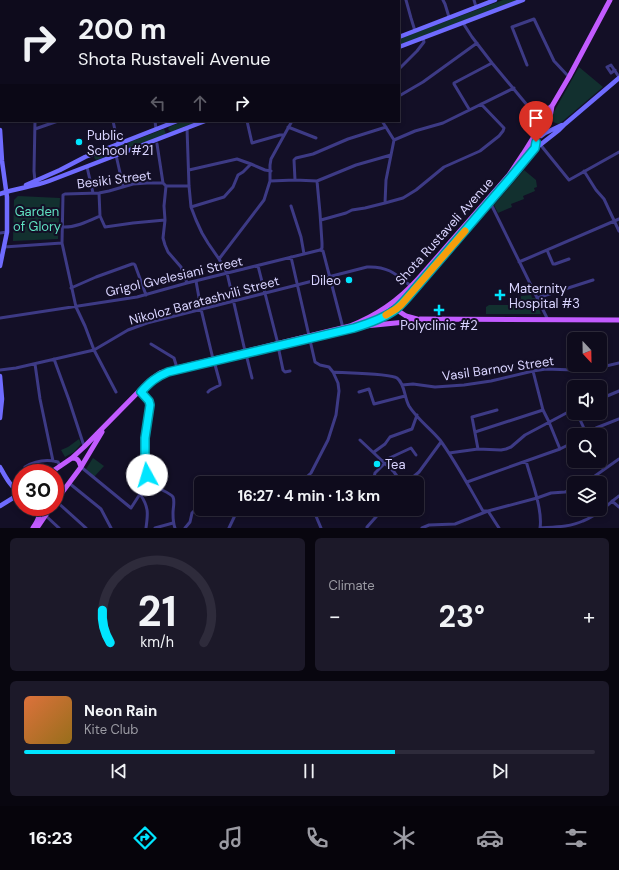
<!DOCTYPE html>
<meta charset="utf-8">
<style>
:root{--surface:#0e0b1c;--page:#1c1929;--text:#f1f3f6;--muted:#9b9ba3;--line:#2e2b3b;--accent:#00e5ff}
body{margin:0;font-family:"DM Sans",sans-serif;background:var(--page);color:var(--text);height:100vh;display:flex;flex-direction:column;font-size:15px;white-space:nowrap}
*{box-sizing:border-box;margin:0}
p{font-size:13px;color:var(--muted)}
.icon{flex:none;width:22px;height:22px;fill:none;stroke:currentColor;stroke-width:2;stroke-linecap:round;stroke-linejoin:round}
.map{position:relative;height:528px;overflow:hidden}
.details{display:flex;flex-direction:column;gap:10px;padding:10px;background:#08060f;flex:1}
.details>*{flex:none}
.top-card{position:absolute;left:0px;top:0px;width:400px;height:122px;box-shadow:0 2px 6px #0003,0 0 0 1px var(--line);background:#0e0b1c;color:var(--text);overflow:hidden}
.needle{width:26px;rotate:158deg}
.tools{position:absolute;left:567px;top:332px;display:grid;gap:8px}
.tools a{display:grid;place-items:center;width:40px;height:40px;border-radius:6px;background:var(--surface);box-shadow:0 2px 6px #0003,0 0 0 1px var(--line);font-size:20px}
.speed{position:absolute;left:12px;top:464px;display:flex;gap:8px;font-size:20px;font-weight:700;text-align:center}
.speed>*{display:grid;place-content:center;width:52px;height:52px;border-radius:50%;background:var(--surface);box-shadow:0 2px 6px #0003,0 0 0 1px var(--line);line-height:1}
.speed .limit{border:6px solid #d22;background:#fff;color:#111}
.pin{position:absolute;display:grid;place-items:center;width:34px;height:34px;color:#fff;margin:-41px -17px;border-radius:50% 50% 50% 0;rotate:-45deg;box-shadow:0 0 4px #0007}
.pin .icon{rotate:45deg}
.me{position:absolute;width:44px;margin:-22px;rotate:354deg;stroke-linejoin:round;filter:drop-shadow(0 0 3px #0008)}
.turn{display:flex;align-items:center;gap:14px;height:84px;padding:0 12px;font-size:18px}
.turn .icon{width:52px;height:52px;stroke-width:2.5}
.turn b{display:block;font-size:28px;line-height:34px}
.lanes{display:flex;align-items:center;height:38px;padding:0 12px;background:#0003;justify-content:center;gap:20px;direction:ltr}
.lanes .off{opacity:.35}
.big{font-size:30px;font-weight:700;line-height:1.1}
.details .widget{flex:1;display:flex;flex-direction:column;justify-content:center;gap:6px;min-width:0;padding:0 14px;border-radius:6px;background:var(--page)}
.details .dial{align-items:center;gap:0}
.dial svg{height:104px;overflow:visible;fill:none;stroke:var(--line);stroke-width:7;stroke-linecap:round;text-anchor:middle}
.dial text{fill:var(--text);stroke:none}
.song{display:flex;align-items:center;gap:12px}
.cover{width:48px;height:48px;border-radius:6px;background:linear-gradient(135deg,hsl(20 70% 55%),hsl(40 70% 35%))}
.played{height:4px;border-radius:2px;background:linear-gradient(90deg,var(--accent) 65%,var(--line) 65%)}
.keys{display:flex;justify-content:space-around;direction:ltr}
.heat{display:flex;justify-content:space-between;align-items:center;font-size:22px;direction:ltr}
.details .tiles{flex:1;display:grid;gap:10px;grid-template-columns:1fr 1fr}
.widget:last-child{grid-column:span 2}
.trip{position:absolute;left:194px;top:476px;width:230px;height:40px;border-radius:6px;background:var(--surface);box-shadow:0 2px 6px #0003,0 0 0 1px var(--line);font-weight:700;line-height:40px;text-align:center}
.menu{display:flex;height:64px;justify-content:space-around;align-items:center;background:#06040b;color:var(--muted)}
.menu .icon{width:28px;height:28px}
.menu .active{color:var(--accent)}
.menu b{font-size:18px;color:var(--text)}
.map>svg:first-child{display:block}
.green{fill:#12302f}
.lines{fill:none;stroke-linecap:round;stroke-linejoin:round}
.minor{stroke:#3d3a85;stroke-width:3}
.tertiary{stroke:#3d3a85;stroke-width:4}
.secondary{stroke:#6f6bff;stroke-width:4.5}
.primary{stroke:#c25bff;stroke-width:5}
.route-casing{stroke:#0095a6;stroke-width:10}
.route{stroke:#00e5ff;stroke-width:7}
.slow{stroke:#f59e0b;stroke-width:7}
.poi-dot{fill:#00e5ff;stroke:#130f26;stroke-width:1.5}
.labels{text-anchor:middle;stroke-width:4;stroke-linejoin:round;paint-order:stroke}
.poi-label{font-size:13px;fill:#d9d4ff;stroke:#130f26;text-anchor:start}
.street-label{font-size:13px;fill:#d9d4ff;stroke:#130f26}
.park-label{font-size:13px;fill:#5fe0c0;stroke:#130f26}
</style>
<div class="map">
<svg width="619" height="528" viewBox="0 0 619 528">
<rect width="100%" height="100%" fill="#130f26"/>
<path class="green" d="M503,0H517L399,45V39Z
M579,67L603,87L563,121L559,124C554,123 552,121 551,117Z
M184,121H199L171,132L168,129L169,127Z
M164,129L166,134L97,160L95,159L94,157L96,155Z
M524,170L536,180L537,187L534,188L535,191L523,196L524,199L511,204L512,207L498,213L494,205Z
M18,196L60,198L58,239L13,241L14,200Z
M531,295L532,298H535L541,314H486V307L489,305H512L518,299H521V296Z
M79,439L81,444L74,452L65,457L61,450L68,447Z
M93,458L104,466L94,477L86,469Z"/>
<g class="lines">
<path class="minor" d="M66,0V1
M103,0V1
M132,0L133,1
M198,0V1
M240,0L241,1
M281,0V1
M359,0L363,1
M406,0L411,18L415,31
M443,0L445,4L449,17
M474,0L476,7
M48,1L52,0
M371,1V0
M463,23L472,37L492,63L527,105L544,115
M527,65L512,27L534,19L554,61L569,77
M399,69L417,51L424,42L423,38
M615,70L611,73L607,67L611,65L619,77
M399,96L423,82L477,43
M469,109L454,84V83L492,63
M113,121L118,144
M155,121L156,129
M247,121L252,143L280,135H284
M382,121L394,140L386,180L385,203
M288,127L316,138
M187,128L189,186L191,207L196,220L202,233L208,243L219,259L227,273L245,351
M35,129L58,121
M394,140L415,131L443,123L514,88
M539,143L569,180L619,152
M157,144L163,183
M116,155L123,186
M87,167L93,193
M189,170L237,159L251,164L265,170L271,171
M584,171L596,190L604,199L619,231
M295,180L294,160L296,158L313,154L348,139L386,127
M35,181L34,171L35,121
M270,181L295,180L317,181L356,165L391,155
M317,181L320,213L322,243V248L320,250
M166,186L164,206L165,220L163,238L165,245L168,252L181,267L187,283
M99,193L100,216L105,227L133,223L165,220
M490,202L548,320
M291,206L301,237L304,254
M191,207L224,197L233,187L238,175L243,172L251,164
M321,220L346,213L352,210L365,208L385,203L403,198L416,190L444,167L480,151L499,136L503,131L504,128L481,104
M62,227C75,228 89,221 100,216
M0,233L7,232
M4,247L62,243
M320,250L323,251L343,328
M547,250L553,264H555L569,259
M291,257L315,362L320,365L329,367L333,372L338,383L339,391L336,415L328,440L311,473L300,483
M219,259L264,200L270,181V165L271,159L292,121
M519,262L619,219
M258,266L278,344
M196,281L201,309L213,359
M71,288L96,277L132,264H134L135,265L146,295
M537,298L593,280
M0,318L137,297L187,283L320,250
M151,344L174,358L177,368
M278,346L283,370L285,372L290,371
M246,354L252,378
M54,359L69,400L84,446
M35,364L40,399L53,461
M0,370L16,368L94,350L128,330L147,323L297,285L367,267C388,266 396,274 412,287
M533,371L543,410L549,422L560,449
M333,372C345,373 389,373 397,378C405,384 404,397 409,406C417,419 430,428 440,440C456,462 469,487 483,511H488L499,528
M402,385L413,384L435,387L464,385L491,381L533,371L546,369L574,370H589L619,363
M116,392L94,350L85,326L76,307L62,243L63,195L65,194L99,193L109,191L133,184L147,183H163L166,186H189
M141,392L149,401L150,405C148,425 138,465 150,482C156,489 170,492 173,497C175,501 173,508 173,513C173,518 173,523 175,528
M208,392L210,390L220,385V383L214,361
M359,392L369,389L374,404L405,396
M600,399L619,391
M577,413L587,435
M475,432L543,410
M584,435L596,428L619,419
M360,440L394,472L402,483
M478,449L472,417L497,410
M374,452L385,444L390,437L412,429L417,415
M449,453L478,449L501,450L506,449L511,447L525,435L574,409
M383,461L411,448L416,455
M526,461C531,479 543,510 540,528
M599,461L603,469
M25,467C35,461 46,459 58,462L60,466
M81,467L131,508L140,494C149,507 148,514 146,528
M467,482L560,449L574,442
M69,483L101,509L111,528
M286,483C290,481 292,480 297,483
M368,483L374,477L375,473L385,463
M406,483L419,472L441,442
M585,483L619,459
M56,501L86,528
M612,501L619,507
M313,509L321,528
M46,516L59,528
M155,528L173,523
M185,528L190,522L192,513L198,507
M229,528L238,509
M367,528V527L383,509
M422,528L429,525L455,524L488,511L537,498L551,493L565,492L574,489
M540,528C554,527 570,527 583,521C597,516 608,504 619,496"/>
<path class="tertiary" d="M171,1L174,0
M328,1L329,0"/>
<path class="secondary" d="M0,8V12
M0,27V40
M399,37L495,0
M399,47L523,0
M0,130L2,161L7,197V232L0,266
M541,136L545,133L562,125
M540,145L559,130L565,124L619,78
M26,185L60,170L85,157L177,121
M0,194C16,188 33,187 49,181L205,121
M0,376L2,399L0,418
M0,467C5,476 11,488 21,493
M0,506L21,493"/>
<path class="primary" d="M540,135C546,127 551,116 552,106
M394,308L406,316L417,319
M365,326L416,321L420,319L619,320
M356,327C372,322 389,316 401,305L444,256L511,177L535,149L536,142
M72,458C78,458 79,461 81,467
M50,473L72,458L84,447L150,380L160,373L177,368L350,326C376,316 400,299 418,279L509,175L523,154L533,138L544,115L547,110L552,106L569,77L610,0
M55,502L81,467L102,432
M39,507C43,509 45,509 49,507
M33,528C39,519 40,517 37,507
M37,528L51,507"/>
</g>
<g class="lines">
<defs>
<path id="route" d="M147,475L145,470V438L150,405L149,401L141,392C150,382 156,377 168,372L354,328C367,324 384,318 395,310C402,304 408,297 413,291L511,177L535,148L536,142"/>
</defs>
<use href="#route" class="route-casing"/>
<use href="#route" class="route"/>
<path class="slow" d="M386,315L396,309L401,305L465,231"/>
</g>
<g class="poi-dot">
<circle cx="79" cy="142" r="4"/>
<circle cx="349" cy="280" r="4"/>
<path d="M498 289h4v4h4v4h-4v4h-4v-4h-4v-4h4z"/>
<path d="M437 304h4v4h4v4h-4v4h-4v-4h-4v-4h4z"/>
<circle cx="377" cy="464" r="4"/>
</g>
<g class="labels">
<g class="poi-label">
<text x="87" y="140">Public<tspan x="87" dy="15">School #21</tspan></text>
<text x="341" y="285" text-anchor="end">Dileo</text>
<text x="509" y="293">Maternity<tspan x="509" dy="15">Hospital #3</tspan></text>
<text x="439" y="330" text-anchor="middle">Polyclinic #2</text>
<text x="385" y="469">Tea</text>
</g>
<g class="street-label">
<text transform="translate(114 179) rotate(-7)" y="5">Besiki Street</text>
<text transform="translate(444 231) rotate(-48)" y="5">Shota Rustaveli Avenue</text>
<text transform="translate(174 276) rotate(-13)" y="5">Grigol Gvelesiani Street</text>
<text transform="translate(204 300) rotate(-15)" y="5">Nikoloz Baratashvili Street</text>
<text transform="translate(498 368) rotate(-8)" y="5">Vasil Barnov Street</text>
</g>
<g class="park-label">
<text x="37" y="216">Garden<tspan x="37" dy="15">of Glory</tspan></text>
</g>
</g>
</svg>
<div class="tools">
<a><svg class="needle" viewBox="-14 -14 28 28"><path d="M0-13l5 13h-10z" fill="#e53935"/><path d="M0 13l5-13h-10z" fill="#9b9ba3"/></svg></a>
<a><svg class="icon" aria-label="sound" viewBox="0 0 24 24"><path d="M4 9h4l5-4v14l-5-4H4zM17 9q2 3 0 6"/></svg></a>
<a><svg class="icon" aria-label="search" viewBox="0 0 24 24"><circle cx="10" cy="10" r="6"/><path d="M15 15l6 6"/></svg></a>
<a><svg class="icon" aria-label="layers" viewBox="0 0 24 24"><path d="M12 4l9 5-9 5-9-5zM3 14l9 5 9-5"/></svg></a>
</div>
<div class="speed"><div class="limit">30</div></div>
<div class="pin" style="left:536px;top:142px;background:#d93025"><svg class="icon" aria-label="arrive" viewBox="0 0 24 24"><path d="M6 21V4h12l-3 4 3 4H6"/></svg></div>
<svg class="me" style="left:147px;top:475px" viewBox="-20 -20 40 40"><circle r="19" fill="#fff"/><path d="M0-13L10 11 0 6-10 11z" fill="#00e5ff"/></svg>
<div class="trip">16:27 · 4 min · 1.3 km</div>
<div class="top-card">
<div class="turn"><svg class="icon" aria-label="right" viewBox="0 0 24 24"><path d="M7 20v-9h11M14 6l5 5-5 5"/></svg><div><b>200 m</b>Shota Rustaveli Avenue</div></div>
<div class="lanes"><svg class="icon off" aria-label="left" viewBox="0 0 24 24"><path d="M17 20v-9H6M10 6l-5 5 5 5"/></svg><svg class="icon off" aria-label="ahead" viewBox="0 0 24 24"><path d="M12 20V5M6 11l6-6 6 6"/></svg><svg class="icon" aria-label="right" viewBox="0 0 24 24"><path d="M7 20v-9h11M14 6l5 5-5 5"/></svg></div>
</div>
</div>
<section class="details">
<div class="tiles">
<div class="widget dial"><svg viewBox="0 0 100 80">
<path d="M14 69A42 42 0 1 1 86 69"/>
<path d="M14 69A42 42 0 0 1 8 44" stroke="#00e5ff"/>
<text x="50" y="56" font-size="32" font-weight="700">21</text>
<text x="50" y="72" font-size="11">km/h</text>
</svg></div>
<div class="widget"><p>Climate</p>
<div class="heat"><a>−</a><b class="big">23°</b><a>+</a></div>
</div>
<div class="widget">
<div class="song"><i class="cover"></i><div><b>Neon Rain</b><p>Kite Club</p></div></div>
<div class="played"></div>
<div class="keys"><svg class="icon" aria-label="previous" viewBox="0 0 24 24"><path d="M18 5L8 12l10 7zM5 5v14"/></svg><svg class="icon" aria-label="pause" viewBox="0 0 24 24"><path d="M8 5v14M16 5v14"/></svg><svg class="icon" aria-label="next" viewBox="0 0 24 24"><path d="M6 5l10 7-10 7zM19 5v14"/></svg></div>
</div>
</div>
</section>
<nav class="menu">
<b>16:23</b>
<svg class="icon active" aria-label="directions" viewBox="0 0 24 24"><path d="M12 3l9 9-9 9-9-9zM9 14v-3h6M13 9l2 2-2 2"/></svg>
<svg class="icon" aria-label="music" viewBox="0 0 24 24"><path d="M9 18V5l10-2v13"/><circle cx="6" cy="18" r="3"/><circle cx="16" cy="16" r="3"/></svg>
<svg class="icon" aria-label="phone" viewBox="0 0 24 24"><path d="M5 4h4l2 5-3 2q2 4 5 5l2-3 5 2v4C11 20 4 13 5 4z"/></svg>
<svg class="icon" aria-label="climate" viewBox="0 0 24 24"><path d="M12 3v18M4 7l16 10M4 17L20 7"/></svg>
<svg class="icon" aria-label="car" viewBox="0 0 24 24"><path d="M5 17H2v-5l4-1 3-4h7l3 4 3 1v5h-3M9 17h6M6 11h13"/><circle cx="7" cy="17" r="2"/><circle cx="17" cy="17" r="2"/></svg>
<svg class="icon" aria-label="filters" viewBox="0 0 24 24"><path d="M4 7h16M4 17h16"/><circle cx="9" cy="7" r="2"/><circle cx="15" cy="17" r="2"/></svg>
</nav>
